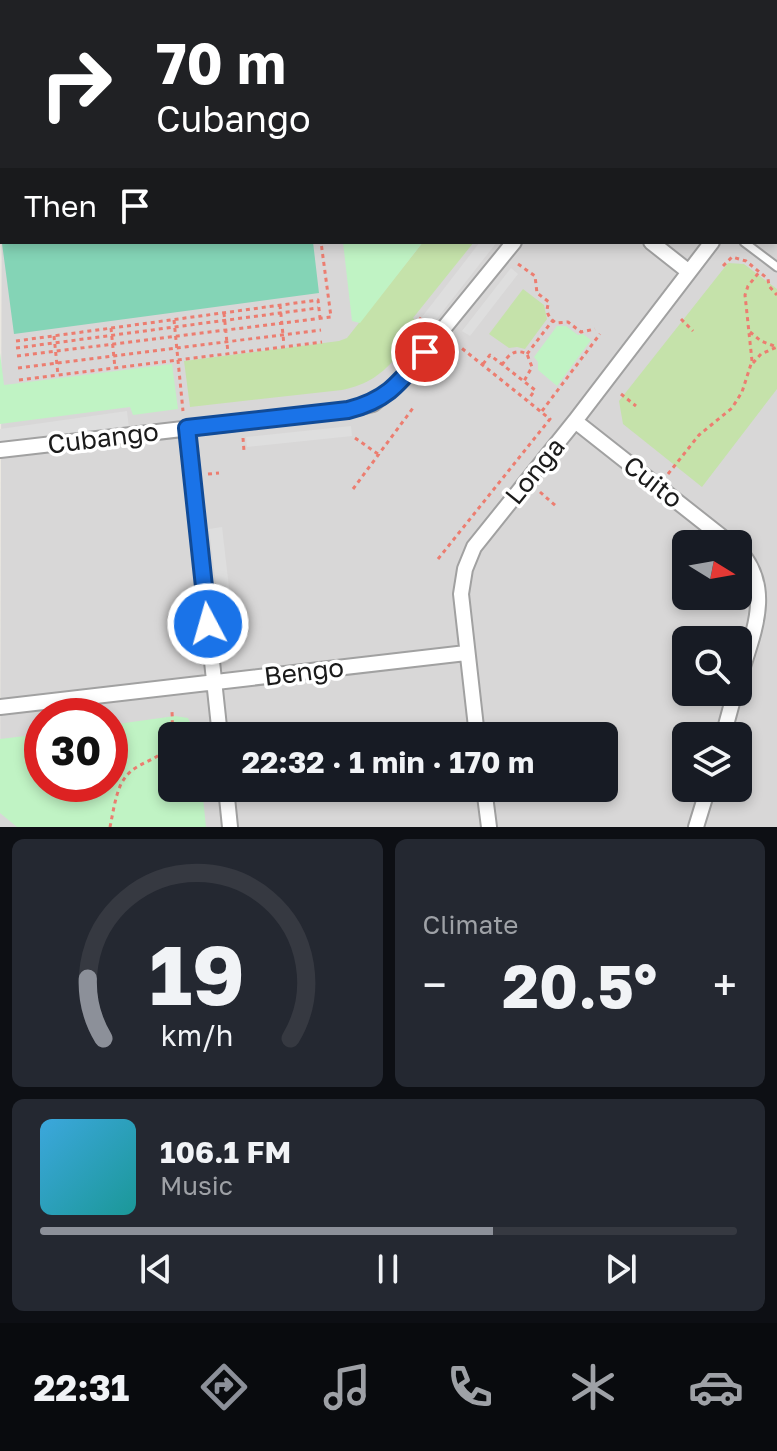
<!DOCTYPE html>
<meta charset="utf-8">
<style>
:root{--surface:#171b24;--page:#242831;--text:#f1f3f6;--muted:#9ea1a6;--line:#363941;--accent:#8c9099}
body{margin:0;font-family:"Golos Text",sans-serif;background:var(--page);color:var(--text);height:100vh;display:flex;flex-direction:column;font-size:30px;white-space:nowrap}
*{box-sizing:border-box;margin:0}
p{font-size:26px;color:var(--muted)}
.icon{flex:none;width:44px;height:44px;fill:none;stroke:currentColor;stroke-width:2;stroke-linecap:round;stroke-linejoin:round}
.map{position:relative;height:827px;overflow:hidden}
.side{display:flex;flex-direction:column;gap:12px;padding:12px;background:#0d0f14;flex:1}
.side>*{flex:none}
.banner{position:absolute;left:0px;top:0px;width:778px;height:244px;box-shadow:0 4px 12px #0003;background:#202124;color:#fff;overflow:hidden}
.needle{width:52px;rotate:101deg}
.controls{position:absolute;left:672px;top:530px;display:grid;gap:16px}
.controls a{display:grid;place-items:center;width:80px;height:80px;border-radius:12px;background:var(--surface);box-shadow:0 4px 12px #0003;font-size:40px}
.speed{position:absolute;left:24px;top:698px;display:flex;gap:16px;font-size:40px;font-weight:700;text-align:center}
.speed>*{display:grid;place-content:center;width:104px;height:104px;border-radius:50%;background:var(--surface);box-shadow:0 4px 12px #0003;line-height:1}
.speed .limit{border:12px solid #d22;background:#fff;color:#111}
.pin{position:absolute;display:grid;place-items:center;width:68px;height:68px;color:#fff;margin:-34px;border:4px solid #fff;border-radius:50%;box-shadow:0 2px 8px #0007}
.me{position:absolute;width:88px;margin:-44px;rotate:354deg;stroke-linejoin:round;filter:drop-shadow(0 0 6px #0008)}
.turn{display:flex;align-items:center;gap:28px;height:168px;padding:0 24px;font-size:36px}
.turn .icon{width:104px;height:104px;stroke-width:2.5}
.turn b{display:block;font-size:56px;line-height:68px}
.then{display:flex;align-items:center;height:76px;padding:0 24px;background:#0003;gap:16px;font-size:30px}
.big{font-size:60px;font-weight:700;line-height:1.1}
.side .card{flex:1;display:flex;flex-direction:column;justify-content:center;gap:12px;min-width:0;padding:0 28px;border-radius:12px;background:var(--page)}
.side .dial{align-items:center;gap:0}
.dial svg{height:208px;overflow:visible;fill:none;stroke:var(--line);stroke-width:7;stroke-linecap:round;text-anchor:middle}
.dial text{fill:var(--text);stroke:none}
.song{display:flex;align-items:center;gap:24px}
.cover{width:96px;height:96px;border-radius:12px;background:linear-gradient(135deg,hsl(200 70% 55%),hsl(180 70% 35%))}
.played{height:8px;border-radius:4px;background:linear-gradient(90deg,var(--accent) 65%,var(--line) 65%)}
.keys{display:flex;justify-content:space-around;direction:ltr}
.heat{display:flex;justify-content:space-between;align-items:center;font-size:44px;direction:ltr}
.side .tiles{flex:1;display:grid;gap:12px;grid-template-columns:1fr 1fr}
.card:last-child{grid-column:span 2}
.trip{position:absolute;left:158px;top:722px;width:460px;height:80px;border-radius:12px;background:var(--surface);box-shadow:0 4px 12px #0003;font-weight:700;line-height:80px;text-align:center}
.dock{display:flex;height:128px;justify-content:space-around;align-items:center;background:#090b0e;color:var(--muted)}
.dock .icon{width:56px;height:56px}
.dock .selected{color:var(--accent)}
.dock b{font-size:36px;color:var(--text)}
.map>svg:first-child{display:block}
.residential{fill:#d8d7d7;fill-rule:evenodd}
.grass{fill:#c5e2aa}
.park{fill:#c0f3c4}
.pitch{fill:#84d4b6}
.parking{fill:#dedede}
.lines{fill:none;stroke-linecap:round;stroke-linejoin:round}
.service-casing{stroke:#a1a1a1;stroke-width:11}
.minor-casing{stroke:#a1a1a1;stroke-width:18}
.path{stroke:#ec7d70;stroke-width:3;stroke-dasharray:4 4;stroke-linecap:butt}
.service{stroke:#fff;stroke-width:7}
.minor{stroke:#fff;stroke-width:14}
.route-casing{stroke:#114b97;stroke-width:20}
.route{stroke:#1a73e8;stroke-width:14}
.labels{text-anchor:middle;stroke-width:7;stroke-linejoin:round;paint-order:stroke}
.street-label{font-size:26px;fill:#1a1a1a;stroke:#fff}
</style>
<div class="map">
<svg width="777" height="827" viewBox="0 0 777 827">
<rect width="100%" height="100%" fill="#ebe8e1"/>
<path class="residential" d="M155,0H777V827H0L2,114V242H776V2H152ZM686,544H738V596H686ZM686,640H738V692H686ZM42,716H110V784H42ZM172,736H604V788H172ZM686,736H738V788H686Z"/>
<path class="grass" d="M423,242H474L413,318L420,325L410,338L405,335L394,350L399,354C383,374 367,385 342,390L190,407L184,361L339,341L347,338Z
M728,263L744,264L777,289V389L702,487L623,424L619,401Z
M523,289L544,305L547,319L525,349L517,347L509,348L489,334Z"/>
<path class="park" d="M343,242H423L360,323L352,321Z
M557,326H566L578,335L583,334L591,340L557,386L538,370V362L534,357Z
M0,353L4,385L172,364L178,409L133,415L130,407L0,424Z
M175,716L188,718L196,736H172V788H202L206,827H17L0,813V739L42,734V784H110V725Z"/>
<path class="pitch" d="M0,137H2V242H313L319,293L14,334L0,228Z"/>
<path class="parking" d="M480,242H497L432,325L422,317Z
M511,268L518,274L470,336L462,331Z
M127,411L129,428L0,445V429Z
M351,426L352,436L247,447L246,437Z
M222,527L233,622L221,623L209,529Z"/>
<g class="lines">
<defs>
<path id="service" d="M776,213L777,214
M744,242L777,267"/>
<path id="minor" d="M658,0V2
M703,2L705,0
M776,139L777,140
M776,160L777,159
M651,242L689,272
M575,421L731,544
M187,428L220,736
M0,450L348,410L373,404L400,382L514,242
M738,549C776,590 751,637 738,683
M0,707L466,653
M477,736L461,594L465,569L474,547L575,421L712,242
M723,736L735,692
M226,788L230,827
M484,788L489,827
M696,827L708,788"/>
</defs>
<use href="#service" class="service-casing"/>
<use href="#minor" class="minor-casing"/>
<path class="path" d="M360,0L361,2
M506,0L507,2
M528,2L529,0
M533,2L535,0
M548,2L550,0
M737,2L739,0
M776,17L777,16
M518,264L535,276L537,293L549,302C545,312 548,317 556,323L568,322L581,332L595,329
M723,266L732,257L746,261L768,279L769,286L777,295
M280,305L284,345
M224,313L228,353
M419,318L427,324
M681,319L693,331
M174,320L183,411
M111,328L115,368
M750,332L761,341L774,346
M54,336L58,375
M16,341L318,300L320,318
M16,348L318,308
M527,354L553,320
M17,356L331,317L321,242
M753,363L761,354L777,347
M483,364L490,355L535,390L528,400
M502,365C508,355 515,348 527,354L532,367L524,381
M18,368L321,330
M19,380L322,342
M621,394L636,406
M542,411L600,334
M243,438L244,451
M355,438L378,454
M208,474L219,473
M668,474L699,435L732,408L742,392L752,361L745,295L748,286L760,271
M353,489L413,408
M540,492L557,507
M438,559L550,419L459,346
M110,827C113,813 115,797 121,784C139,750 176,772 172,712"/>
<use href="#service" class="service"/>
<use href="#minor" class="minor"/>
</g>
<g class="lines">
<defs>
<path id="route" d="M208,624L187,428L348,410C388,400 400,382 425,352"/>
</defs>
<use href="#route" class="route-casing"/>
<use href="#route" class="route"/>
</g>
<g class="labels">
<g class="street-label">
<text transform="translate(103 438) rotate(-7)" y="9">Cubango</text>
<text transform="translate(535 471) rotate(-51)" y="9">Longa</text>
<text transform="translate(653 482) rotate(38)" y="9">Cuito</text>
<text transform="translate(304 672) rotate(-7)" y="9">Bengo</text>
</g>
</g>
</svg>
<div class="controls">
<a><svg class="needle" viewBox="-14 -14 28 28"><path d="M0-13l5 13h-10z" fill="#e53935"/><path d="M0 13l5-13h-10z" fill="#9ea1a6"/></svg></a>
<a><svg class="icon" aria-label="search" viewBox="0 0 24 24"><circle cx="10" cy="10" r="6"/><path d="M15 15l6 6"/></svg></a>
<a><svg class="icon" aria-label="layers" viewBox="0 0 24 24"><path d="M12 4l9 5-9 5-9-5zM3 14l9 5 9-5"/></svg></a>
</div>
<div class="speed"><div class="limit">30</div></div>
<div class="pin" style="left:425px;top:352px;background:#d93025"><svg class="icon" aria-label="arrive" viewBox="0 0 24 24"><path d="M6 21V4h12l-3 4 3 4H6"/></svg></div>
<svg class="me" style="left:208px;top:624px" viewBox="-20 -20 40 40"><circle r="17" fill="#1a73e8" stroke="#fff" stroke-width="3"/><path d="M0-11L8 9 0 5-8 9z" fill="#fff"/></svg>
<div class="trip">22:32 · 1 min · 170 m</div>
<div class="banner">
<div class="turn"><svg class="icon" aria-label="right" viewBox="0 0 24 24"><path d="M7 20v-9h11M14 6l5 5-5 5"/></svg><div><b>70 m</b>Cubango</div></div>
<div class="then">Then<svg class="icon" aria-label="arrive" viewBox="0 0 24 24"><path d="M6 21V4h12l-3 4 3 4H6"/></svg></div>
</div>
</div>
<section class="side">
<div class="tiles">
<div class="card dial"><svg viewBox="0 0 100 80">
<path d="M14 69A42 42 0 1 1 86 69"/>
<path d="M14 69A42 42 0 0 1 8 46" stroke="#8c9099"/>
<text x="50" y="56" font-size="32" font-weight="700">19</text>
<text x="50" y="72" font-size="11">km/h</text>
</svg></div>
<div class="card"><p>Climate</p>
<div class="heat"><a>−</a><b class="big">20.5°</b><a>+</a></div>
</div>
<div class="card">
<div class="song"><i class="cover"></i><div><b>106.1 FM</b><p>Music</p></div></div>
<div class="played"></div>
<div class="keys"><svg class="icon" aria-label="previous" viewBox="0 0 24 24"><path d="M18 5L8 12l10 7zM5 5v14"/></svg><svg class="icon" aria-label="pause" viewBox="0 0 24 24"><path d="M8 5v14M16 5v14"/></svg><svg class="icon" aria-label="next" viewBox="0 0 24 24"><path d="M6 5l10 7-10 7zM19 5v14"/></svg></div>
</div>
</div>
</section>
<nav class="dock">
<b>22:31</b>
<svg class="icon selected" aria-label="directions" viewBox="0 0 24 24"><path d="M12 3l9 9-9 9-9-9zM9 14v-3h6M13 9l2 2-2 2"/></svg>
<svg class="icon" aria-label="music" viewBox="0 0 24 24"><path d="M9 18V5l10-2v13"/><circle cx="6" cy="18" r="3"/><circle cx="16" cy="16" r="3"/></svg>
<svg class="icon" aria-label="phone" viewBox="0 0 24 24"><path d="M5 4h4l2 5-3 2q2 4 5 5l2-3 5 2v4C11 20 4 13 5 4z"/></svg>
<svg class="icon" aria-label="climate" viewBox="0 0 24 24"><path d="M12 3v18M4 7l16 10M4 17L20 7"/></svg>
<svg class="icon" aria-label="car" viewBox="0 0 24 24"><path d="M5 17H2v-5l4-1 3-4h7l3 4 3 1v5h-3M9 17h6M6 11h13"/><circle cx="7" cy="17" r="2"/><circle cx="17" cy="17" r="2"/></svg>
</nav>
